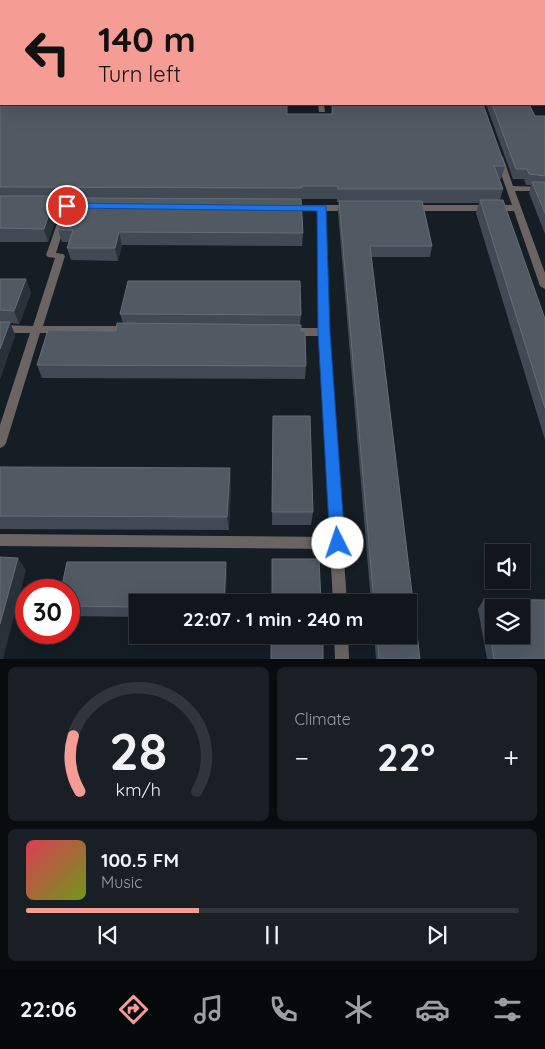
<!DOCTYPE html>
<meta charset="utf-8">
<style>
:root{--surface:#10161c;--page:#191f25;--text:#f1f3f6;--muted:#9c9fa3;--line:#30353b;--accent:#f59c94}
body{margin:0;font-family:Quicksand,sans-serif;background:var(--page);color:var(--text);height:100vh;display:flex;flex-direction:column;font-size:19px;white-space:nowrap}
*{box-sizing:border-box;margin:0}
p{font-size:16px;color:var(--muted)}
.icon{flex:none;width:28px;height:28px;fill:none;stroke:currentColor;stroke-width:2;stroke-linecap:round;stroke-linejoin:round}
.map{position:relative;height:659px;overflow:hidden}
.details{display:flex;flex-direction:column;gap:8px;padding:8px;background:#090c0f;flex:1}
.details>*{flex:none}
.hud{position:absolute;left:0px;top:0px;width:545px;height:105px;box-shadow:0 5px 20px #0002,0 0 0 1px var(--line);background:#f59c94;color:#111;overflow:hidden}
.controls{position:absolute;left:485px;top:544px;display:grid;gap:10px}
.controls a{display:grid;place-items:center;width:45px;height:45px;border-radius:0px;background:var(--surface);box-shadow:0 5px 20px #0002,0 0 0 1px var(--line);font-size:25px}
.speed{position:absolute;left:15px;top:579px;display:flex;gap:10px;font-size:25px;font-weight:700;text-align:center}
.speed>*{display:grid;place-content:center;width:65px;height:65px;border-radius:50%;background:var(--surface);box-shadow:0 5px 20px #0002,0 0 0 1px var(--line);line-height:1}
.speed .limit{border:8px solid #d22;background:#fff;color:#111}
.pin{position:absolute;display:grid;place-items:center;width:42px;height:42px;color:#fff;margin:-21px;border:2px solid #fff;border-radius:50%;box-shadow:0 1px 5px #0007}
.me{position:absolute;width:55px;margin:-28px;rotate:356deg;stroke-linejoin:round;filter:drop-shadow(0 0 4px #0008)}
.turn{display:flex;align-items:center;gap:18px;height:105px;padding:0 15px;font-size:22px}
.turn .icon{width:65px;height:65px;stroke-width:2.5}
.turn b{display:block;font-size:35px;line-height:42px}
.big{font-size:38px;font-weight:700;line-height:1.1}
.details .card{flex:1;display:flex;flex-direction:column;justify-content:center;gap:8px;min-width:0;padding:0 18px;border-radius:8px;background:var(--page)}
.details .dial{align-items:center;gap:0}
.dial svg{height:130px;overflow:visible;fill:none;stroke:var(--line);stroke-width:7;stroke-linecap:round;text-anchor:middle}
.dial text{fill:var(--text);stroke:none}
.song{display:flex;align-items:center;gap:15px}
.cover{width:60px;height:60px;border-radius:8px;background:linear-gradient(135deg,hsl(350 70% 55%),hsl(80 70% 35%))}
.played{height:5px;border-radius:2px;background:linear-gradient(90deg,var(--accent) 35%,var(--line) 35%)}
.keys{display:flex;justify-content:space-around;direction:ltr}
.heat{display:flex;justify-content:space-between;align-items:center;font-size:28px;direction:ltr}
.details .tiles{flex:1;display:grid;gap:8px;grid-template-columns:1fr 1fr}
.card:last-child{grid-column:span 2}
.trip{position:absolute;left:129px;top:594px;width:288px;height:50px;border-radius:0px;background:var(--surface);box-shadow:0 5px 20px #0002,0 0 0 1px var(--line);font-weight:700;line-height:50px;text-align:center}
.tabs{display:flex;height:80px;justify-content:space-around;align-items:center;background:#06090b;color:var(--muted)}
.tabs .icon{width:35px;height:35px}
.tabs .active{color:var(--accent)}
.tabs b{font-size:22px;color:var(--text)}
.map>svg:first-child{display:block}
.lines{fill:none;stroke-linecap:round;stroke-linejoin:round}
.service{fill:#6b6463;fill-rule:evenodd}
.minor{fill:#6b6463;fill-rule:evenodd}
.secondary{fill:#998d8c;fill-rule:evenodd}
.wall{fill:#414a54}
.shaded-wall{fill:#29313b}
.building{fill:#515962;stroke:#656d76;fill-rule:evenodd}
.route{fill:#1a73e8;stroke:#114b97}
</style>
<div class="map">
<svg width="545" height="659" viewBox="0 0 545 659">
<rect width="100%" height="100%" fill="#151d25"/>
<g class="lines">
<path class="service" d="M2,0H8L9,1H3Z
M544,83H545V87H544Z
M318,104H324L325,112H319Z"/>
<path class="minor" d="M496,155H499L503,157L513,186L545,187V191H515L545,273V289L540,286L514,211H411L407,208L411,205H512L495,157Z
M46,202L79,203L83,206L79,209L43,207V203Z
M288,205H351L355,208L351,211H326L329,332L343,539L344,543L343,546L347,602H333L330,549L0,546V534L330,537L319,336H293L288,332L293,328H319L318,211L285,210L284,208Z
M62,218L66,221L56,253L63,254L65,256L43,326H129L134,330L129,334L40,333L6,443L4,446L0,448V425L30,333H0V325L33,326L55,258L48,257L46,255L58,221Z
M334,635H348L349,659H335Z"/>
<path class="secondary" d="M0,54H1V58H0Z
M544,59H545V63H544Z
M0,64H1V68H0Z
M544,66H545V70H544Z"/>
</g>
<path class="wall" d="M134,0H509L510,1H133Z
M539,0H545V9L544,7V1H540Z
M0,94L287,114H331L332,104L505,166L501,179H499L503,189L500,200L545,319V440L476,213L479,203H422L432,246L430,257H371L420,659H376L374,635H408V602H371L338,212L339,202H337V199H301L303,233L302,246L122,245L118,261L71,260L67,248L69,242H62L58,230L68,201L57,200L59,210L48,242H0Z
M488,104H529L535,116H545V234L529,193L531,185H526L524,179H513L487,107Z
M0,279H26L31,293L19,324L10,323L15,335L0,379Z
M120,314L301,315L300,325L306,366L305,379L42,378L37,365L116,331L123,323Z
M273,416L313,512L311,525H272Z
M0,468L231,482L229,530L0,529Z
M227,573L138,602V617L69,616V590Z
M484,599L545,659H487L478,609Z"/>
<path class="shaded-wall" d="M55,196L59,210L48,242L44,229Z
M119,232L122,245L118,261L115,248Z
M26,279L31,293L19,324L14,311Z
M10,322L15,335L0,379V349Z
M230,468L231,482L229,530L227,517Z
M18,558L26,570L3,659H0V624Z
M226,562L227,573L226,602H224Z"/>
<path class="building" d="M48,0H98L97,1H47Z
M134,0H244V1H133Z
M280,0H509L510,1H280Z
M0,94H1V104H287V114H333L332,104H483L505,166H494L503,189H338V186H301V188L0,187Z
M492,104H529L535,116H545V137H544L545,139V176L529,174L527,169H516Z
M532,182H545V213Z
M0,196H55L44,229L0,228Z
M69,198L301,199L303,233L119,232L115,248H67L73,230H58Z
M480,200H503L545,319V408Z
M339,201H422L432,246H370L420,659H379L377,635H408V602H374Z
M0,279H26L14,311L0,310Z
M128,281H300L301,315L120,314Z
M0,322H10L0,349Z
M117,323L301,325V331H305L306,366L37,365L48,330L116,331Z
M273,416H310L313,512H272Z
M0,467L230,468L227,517L0,516Z
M0,557L18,558L0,624Z
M272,559H319L321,602H272Z
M67,562H226L224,602H138V607L69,606V590H61Z
M484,599L545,600V659H494ZM494,608H521V635H494Z
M271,635H323V659H271Z"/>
<path class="route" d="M64,203L326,206L330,332L345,543L343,548L338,550L333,548L330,543L318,332L317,211L67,208H64Z"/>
</svg>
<div class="controls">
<a><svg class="icon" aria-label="sound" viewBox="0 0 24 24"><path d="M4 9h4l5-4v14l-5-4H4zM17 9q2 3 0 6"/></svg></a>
<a><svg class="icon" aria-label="layers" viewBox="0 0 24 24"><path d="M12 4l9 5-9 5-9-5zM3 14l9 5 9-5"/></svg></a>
</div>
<div class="speed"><div class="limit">30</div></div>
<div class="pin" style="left:67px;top:206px;background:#d93025"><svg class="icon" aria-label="arrive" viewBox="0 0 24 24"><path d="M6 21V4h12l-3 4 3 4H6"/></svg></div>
<svg class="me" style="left:338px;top:543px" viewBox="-20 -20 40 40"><circle r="19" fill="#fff"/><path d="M0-13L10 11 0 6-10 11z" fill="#1a73e8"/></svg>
<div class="trip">22:07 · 1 min · 240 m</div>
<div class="hud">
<div class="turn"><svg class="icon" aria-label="left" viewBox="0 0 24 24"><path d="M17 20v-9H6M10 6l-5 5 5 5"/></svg><div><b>140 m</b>Turn left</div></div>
</div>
</div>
<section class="details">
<div class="tiles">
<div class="card dial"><svg viewBox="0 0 100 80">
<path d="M14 69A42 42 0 1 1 86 69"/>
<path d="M14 69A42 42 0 0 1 10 35" stroke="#f59c94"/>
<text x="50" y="56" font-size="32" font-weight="700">28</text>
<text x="50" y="72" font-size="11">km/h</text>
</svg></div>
<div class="card"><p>Climate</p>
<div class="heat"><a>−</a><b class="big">22°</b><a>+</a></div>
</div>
<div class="card">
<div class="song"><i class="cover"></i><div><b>100.5 FM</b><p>Music</p></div></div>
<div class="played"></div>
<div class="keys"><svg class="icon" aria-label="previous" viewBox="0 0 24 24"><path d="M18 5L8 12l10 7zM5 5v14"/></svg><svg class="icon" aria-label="pause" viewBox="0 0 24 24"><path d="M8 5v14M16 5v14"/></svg><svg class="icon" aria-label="next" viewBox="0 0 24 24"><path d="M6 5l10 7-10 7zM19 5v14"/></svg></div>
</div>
</div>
</section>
<nav class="tabs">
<b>22:06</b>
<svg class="icon active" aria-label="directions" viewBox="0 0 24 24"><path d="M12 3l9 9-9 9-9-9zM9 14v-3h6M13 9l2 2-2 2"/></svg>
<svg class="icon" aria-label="music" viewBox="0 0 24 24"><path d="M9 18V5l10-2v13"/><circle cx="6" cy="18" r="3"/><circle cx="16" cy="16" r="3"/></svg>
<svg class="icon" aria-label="phone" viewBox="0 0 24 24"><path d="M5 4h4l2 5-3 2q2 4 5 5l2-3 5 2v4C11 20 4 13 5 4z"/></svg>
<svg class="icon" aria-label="climate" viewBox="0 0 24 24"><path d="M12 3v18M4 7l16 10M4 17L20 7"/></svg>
<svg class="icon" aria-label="car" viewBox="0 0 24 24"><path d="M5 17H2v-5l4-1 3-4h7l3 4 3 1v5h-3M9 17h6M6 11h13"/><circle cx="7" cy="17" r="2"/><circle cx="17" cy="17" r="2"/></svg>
<svg class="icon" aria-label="filters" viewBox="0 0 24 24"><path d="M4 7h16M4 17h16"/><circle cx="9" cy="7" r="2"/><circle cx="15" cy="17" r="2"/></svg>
</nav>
